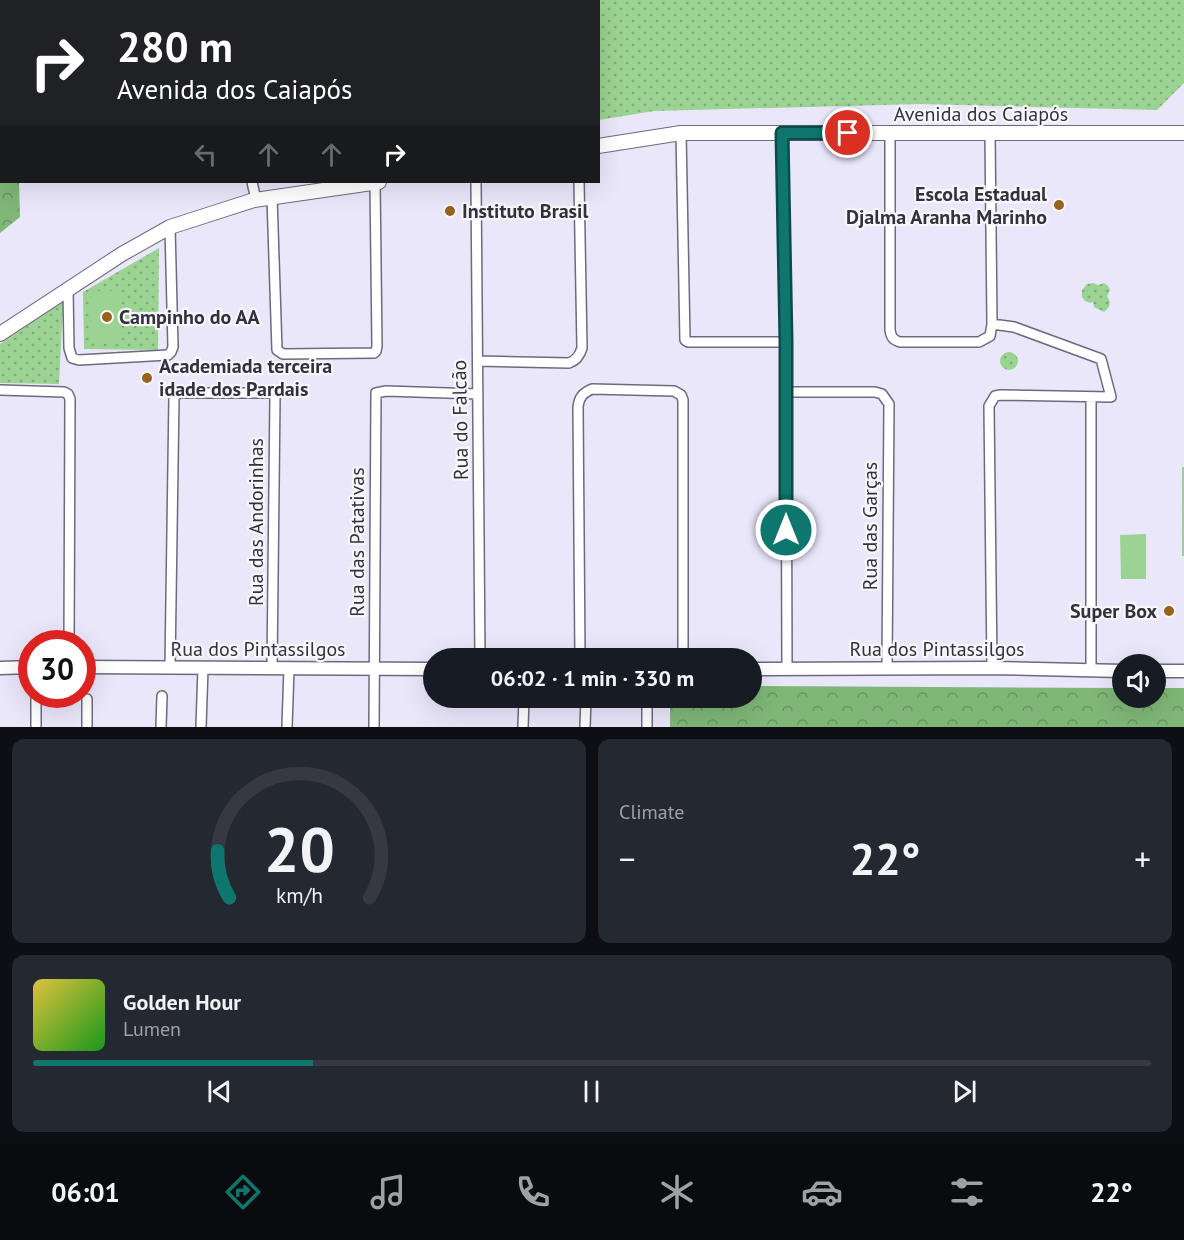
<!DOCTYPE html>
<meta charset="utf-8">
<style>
:root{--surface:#171b24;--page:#242831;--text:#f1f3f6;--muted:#9ea1a6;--line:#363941;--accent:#0f766e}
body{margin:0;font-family:"PT Sans",sans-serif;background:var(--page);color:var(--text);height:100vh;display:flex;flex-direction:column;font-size:22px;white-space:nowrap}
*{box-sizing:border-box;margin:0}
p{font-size:20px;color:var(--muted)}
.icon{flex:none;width:33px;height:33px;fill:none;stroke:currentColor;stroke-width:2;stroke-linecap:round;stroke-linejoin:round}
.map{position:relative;height:727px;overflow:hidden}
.panel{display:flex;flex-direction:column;gap:12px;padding:12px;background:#0d0f14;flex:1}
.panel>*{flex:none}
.banner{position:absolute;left:0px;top:0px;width:600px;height:183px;box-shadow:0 6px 24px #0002;background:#202124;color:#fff;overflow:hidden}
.tools{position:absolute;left:1112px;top:654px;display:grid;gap:12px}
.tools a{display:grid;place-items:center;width:54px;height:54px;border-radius:50%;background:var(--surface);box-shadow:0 6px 24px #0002;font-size:30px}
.speed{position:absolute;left:18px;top:630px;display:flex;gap:12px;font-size:30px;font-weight:700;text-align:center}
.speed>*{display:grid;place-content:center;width:78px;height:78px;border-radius:50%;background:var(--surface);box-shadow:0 6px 24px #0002;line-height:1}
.speed .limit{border:9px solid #d22;background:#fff;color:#111}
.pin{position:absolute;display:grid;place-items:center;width:51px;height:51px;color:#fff;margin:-26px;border:3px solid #fff;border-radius:50%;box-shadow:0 2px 6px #0007}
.me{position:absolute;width:66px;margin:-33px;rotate:0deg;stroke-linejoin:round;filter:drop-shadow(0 0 4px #0008)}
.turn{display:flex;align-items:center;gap:21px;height:126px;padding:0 18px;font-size:27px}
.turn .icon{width:78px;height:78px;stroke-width:2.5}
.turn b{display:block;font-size:42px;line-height:51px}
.lanes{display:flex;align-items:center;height:57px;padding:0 18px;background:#0003;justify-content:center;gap:30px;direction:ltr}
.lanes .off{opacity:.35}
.big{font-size:45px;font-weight:700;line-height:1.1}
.panel .card{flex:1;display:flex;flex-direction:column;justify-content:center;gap:9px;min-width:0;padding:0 21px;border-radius:12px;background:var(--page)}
.panel .dial{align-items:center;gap:0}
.dial svg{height:156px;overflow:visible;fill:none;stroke:var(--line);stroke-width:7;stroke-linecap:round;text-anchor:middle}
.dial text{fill:var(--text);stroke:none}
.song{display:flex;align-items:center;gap:18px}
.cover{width:72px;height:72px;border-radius:9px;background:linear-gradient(135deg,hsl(50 70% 55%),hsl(120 70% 35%))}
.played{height:6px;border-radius:3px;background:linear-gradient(90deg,var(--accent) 25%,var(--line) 25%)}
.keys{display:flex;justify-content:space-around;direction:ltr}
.heat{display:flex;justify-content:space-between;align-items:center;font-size:33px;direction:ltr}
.panel .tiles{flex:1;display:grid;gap:12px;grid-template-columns:1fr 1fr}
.card:last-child{grid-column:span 2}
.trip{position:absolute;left:423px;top:648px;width:339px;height:60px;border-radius:30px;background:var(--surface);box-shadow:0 6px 24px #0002;font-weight:700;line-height:60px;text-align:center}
.tabs{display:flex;height:96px;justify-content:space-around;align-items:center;background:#090b0e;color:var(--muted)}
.tabs .icon{width:42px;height:42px}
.tabs .current{color:var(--accent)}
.tabs b{font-size:27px;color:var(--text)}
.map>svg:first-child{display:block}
.grass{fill:url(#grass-dots)}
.forest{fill:url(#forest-crowns)}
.garden{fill:#9bd392}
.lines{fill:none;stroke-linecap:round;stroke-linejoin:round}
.minor-casing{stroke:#6d697f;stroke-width:12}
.tertiary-casing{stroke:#6d697f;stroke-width:15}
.secondary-casing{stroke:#6d697f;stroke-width:16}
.minor{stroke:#fff;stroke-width:9}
.tertiary{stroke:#fff;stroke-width:12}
.secondary{stroke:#fff;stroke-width:14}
.route-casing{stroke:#0a4d48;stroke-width:15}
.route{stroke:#0f766e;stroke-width:10}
.poi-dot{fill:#976319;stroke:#f7f6fb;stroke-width:2}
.labels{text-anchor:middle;stroke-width:4.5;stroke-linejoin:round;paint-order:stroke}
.street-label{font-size:20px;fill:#33313b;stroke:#f7f6fb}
.poi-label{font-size:20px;font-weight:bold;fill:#33313b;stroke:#f7f6fb;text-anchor:start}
</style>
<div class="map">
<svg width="1184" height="727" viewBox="0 0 1184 727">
<defs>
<pattern id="grass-dots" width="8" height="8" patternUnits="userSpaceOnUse" patternTransform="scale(1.5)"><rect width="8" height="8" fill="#9bd392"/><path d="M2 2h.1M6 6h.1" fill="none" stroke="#7fac78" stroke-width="1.8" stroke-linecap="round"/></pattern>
<pattern id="forest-crowns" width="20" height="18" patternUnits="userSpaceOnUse" patternTransform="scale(1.5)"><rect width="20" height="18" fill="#7fb777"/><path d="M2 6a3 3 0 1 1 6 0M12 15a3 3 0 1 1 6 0" fill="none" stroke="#699563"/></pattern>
</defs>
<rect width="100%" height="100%" fill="#eae7fb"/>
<path class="grass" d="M348,0H1184V83L1157,110L920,104L654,111L599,120L598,2H348Z
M159,248L158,350L84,349L83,292Z
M1093,283L1098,285L1104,283L1108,286L1110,290L1107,296L1110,302L1109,307L1104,312L1094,307L1093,302L1090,303L1085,301L1082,297V290L1087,284Z
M63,302L59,384L0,383V344Z
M1000 361a9 9 0 1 1 18 0a9 9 0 1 1-18 0Z
M1182,467H1184V556H1182Z"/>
<path class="forest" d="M0,0H194L195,1L2,2V182H19L20,217L0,233Z
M752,686L1122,688V698H1155V688H1184V727H670V698H752Z"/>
<path class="garden" d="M92,291H121V343H92Z
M1146,534V579H1121L1120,535Z"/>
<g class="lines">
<defs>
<path id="minor" d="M216,0L217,2
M681,133L685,340L688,342H786
M782,133L786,342L787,669
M890,133V330C891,337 893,340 900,342H979L990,336L992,324L990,134
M252,182L256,200
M476,182L480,658
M272,197L277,350L283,354L374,353L376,351L377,346L375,182
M68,289L69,348L72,358L79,360L168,355L171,352L173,347L170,227
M992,324L1014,327L1101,359L1111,397L1001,395L995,396L989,406L992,668
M478,361L569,363C577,360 580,355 582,348L579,182
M0,390L64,392L68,394L70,399L69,644
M785,392H875L882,394L889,404L887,668
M580,658L578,407C579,397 583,393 592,389L674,391L681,395L683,400V658
M170,667L174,396L180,393H274L275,396L272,668
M1091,671V397
M36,697V727
M87,727V699
M161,727L162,696
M201,727L203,668
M287,727L289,668
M374,727L376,393L386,391L478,394
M523,727L524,698
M585,727L586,698
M647,727V698"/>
<path id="tertiary" d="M82,667L434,669
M0,668L32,667
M752,669L992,668L1122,671
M1155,671H1184"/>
<path id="secondary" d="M598,146L681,133H1184
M0,334L122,254L170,227L254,200L379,182"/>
</defs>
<use href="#minor" class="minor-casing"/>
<use href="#tertiary" class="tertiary-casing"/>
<use href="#secondary" class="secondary-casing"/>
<use href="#minor" class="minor"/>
<use href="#tertiary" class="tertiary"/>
<use href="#secondary" class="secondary"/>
</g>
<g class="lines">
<defs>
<path id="route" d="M786,530V342L782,133H848"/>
</defs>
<use href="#route" class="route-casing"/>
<use href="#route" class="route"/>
</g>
<g class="poi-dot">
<circle cx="1059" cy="205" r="6"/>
<circle cx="450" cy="211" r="6"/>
<circle cx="107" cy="317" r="6"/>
<circle cx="147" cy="378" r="6"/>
<circle cx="1169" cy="611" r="6"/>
</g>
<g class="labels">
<g class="street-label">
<text x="981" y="121">Avenida dos Caiapós</text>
<text transform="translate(460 420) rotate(-91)" y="7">Rua do Falcão</text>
<text transform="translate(256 522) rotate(-90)" y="7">Rua das Andorinhas</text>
<text transform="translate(870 526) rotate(-90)" y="7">Rua das Garças</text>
<text transform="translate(357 542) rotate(-90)" y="7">Rua das Patativas</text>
<text x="258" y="656">Rua dos Pintassilgos</text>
<text x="937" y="656">Rua dos Pintassilgos</text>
</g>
<g class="poi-label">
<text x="1047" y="201" text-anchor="end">Escola Estadual<tspan x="1047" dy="23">Djalma Aranha Marinho</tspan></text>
<text x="462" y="218">Instituto Brasil</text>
<text x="119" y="324">Campinho do AA</text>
<text x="159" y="373">Academiada terceira<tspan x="159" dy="23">idade dos Pardais</tspan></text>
<text x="1157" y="618" text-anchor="end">Super Box</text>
</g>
</g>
</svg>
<div class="tools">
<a><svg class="icon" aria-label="sound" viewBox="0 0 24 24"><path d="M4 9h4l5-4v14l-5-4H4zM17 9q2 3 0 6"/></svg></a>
</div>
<div class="speed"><div class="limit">30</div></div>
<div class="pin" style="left:848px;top:133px;background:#d93025"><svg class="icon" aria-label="arrive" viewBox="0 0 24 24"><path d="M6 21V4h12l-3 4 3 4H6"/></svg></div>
<svg class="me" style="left:786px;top:530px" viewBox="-20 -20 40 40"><circle r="17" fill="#0f766e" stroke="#fff" stroke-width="3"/><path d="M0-11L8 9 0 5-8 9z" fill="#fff"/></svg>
<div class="trip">06:02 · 1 min · 330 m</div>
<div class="banner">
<div class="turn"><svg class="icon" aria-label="right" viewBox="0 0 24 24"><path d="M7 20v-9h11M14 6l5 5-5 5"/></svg><div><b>280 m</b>Avenida dos Caiapós</div></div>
<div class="lanes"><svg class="icon off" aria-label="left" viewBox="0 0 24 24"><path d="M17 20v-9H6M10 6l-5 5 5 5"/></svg><svg class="icon off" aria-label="ahead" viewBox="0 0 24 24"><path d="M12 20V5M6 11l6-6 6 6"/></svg><svg class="icon off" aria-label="ahead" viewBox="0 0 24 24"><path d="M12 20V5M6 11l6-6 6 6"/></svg><svg class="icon" aria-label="right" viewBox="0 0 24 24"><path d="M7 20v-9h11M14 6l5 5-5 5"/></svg></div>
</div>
</div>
<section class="panel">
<div class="tiles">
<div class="card dial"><svg viewBox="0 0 100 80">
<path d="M14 69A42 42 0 1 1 86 69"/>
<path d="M14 69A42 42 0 0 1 8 45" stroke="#0f766e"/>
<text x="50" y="56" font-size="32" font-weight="700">20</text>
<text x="50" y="72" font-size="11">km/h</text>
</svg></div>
<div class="card"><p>Climate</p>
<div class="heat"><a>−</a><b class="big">22°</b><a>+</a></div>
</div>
<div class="card">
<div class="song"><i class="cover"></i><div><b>Golden Hour</b><p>Lumen</p></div></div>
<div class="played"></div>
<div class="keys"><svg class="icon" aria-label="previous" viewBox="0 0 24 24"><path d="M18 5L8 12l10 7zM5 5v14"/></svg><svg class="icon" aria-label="pause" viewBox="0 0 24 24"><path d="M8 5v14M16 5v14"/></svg><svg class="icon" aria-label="next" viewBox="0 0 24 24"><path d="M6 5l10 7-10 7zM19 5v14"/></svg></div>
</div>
</div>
</section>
<nav class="tabs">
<b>06:01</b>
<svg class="icon current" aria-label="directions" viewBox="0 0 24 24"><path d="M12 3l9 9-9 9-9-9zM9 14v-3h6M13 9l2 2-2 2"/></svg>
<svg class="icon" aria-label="music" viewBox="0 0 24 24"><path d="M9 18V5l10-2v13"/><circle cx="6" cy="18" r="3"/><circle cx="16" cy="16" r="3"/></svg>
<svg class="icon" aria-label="phone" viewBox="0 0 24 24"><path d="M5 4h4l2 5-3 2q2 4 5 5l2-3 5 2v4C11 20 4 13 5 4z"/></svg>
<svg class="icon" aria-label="climate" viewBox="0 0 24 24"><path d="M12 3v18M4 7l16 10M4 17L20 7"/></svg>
<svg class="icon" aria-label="car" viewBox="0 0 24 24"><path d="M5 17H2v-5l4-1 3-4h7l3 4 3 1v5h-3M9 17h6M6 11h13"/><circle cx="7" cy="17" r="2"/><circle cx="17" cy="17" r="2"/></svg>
<svg class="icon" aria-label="filters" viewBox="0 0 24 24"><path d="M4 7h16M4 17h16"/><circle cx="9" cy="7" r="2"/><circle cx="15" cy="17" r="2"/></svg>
<b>22°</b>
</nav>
